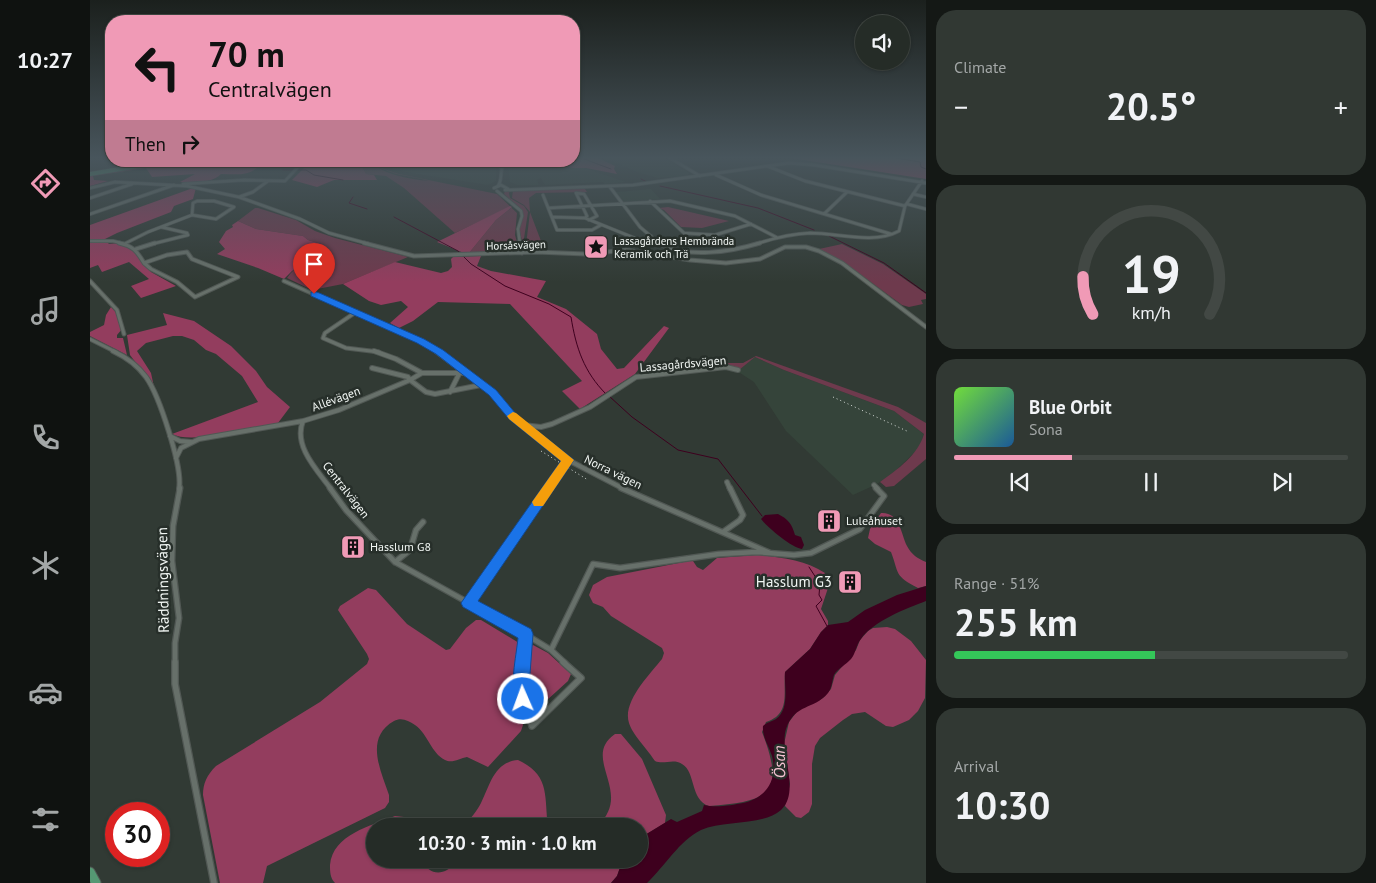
<!DOCTYPE html>
<meta charset="utf-8">
<style>
:root{--surface:#252c27;--page:#313833;--text:#f1f3f6;--muted:#a3a7a7;--line:#424844;--accent:#f09ab6}
body{margin:0;font-family:"PT Sans",sans-serif;background:var(--page);color:var(--text);height:100vh;display:flex;flex-direction:column;font-size:19px;white-space:nowrap}
*{box-sizing:border-box;margin:0}
p{font-size:16px;color:var(--muted)}
.icon{flex:none;width:28px;height:28px;fill:none;stroke:currentColor;stroke-width:2;stroke-linecap:round;stroke-linejoin:round}
.map{position:relative;flex:1;overflow:hidden}
.drawer{display:flex;flex-direction:column;gap:10px;padding:10px;background:#141815;width:450px}
.drawer>*{flex:none}
.hud{position:absolute;left:15px;top:15px;width:475px;height:152px;border-radius:20px;box-shadow:0 1px 4px #0004,0 0 0 1px var(--line);background:#f09ab6;color:#111;overflow:hidden}
.tools{position:absolute;left:765px;top:15px;display:grid;gap:10px}
.tools a{display:grid;place-items:center;width:55px;height:55px;border-radius:50%;background:var(--surface);box-shadow:0 1px 4px #0004,0 0 0 1px var(--line);font-size:25px}
.speed{position:absolute;left:15px;top:802px;display:flex;gap:10px;font-size:25px;font-weight:700;text-align:center}
.speed>*{display:grid;place-content:center;width:65px;height:65px;border-radius:50%;background:var(--surface);box-shadow:0 1px 4px #0004,0 0 0 1px var(--line);line-height:1}
.speed .limit{border:8px solid #d22;background:#fff;color:#111}
.pin{position:absolute;display:grid;place-items:center;width:42px;height:42px;color:#fff;margin:-51px -21px;border-radius:50% 50% 50% 0;rotate:-45deg;box-shadow:0 0 5px #0007}
.pin .icon{rotate:45deg}
.me{position:absolute;width:55px;margin:-28px;rotate:358deg;stroke-linejoin:round;filter:drop-shadow(0 0 4px #0008)}
.turn{display:flex;align-items:center;gap:18px;height:105px;padding:0 20px;font-size:22px}
.turn .icon{width:65px;height:65px;stroke-width:2.5}
.turn b{display:block;font-size:35px;line-height:42px}
.then{display:flex;align-items:center;height:48px;padding:0 20px;background:#0003;gap:10px;font-size:19px}
.big{font-size:38px;font-weight:700;line-height:1.1}
.drawer .tile{flex:1;display:flex;flex-direction:column;justify-content:center;gap:8px;min-width:0;padding:0 18px;border-radius:20px;background:var(--page)}
.drawer .dial{align-items:center;gap:0}
.dial svg{height:130px;overflow:visible;fill:none;stroke:var(--line);stroke-width:7;stroke-linecap:round;text-anchor:middle}
.dial text{fill:var(--text);stroke:none}
.song{display:flex;align-items:center;gap:15px}
.cover{width:60px;height:60px;border-radius:8px;background:linear-gradient(135deg,hsl(100 70% 55%),hsl(210 70% 35%))}
.played{height:5px;border-radius:2px;background:linear-gradient(90deg,var(--accent) 30%,var(--line) 30%)}
.keys{display:flex;justify-content:space-around;direction:ltr}
.heat{display:flex;justify-content:space-between;align-items:center;font-size:28px;direction:ltr}
.charge{height:8px;border-radius:4px;background:linear-gradient(90deg,#34c759 51%,var(--line) 0)}
.trip{position:absolute;left:276px;top:818px;width:282px;height:50px;border-radius:25px;background:var(--surface);box-shadow:0 1px 4px #0004,0 0 0 1px var(--line);font-weight:700;line-height:50px;text-align:center}
main{display:flex;flex:1;min-height:0}
.tabs{display:flex;flex-direction:column;width:90px;justify-content:space-around;align-items:center;background:#0f1210;color:var(--muted)}
.tabs .icon{width:35px;height:35px}
.tabs .selected{color:var(--accent)}
.tabs b{font-size:22px;color:var(--text)}
.map>svg:first-child{display:block}
.built{fill:#35443a}
.green{fill:#6e3a4d}
.forest{fill:#933d5e}
.water{fill:#3e001e}
.lines{fill:none;stroke-linecap:round;stroke-linejoin:round}
.stream{stroke:#3e001e;stroke-width:1}
.minor-far4-casing{stroke:#515854;stroke-width:4}
.minor-far3-casing{stroke:#515854;stroke-width:5}
.minor-far2-casing{stroke:#515854;stroke-width:6}
.minor-far1-casing{stroke:#515854;stroke-width:7}
.minor-casing{stroke:#515854;stroke-width:8}
.primary-casing{stroke:#515854;stroke-width:11}
.trunk-casing{stroke:#515854;stroke-width:5}
.minor-far4{stroke:#67706a;stroke-width:2.5}
.minor-far3{stroke:#67706a;stroke-width:3}
.minor-far2{stroke:#67706a;stroke-width:4}
.minor-far1{stroke:#67706a;stroke-width:4.5}
.minor{stroke:#67706a;stroke-width:5.5}
.primary{stroke:#559873;stroke-width:9}
.trunk{stroke:#4fa576;stroke-width:4}
.rail{stroke:#d6dcd8;stroke-width:1;stroke-dasharray:1 3;stroke-linecap:butt}
.route{fill:#1a73e8;stroke:#114b97}
.slow{fill:#f59e0b}
.labels{text-anchor:middle;stroke-width:5;stroke-linejoin:round;paint-order:stroke}
.far-poi-label{font-size:11px;fill:#f1f6f3;stroke:#272f2a;text-anchor:start}
.far-street-label{font-size:11px;fill:#f1f6f3;stroke:#272f2a}
.street-label{font-size:12px;fill:#f1f6f3;stroke:#272f2a}
.poi-label{font-size:12px;fill:#f1f6f3;stroke:#272f2a;text-anchor:start}
.near-street-label{font-size:15px;fill:#f1f6f3;stroke:#272f2a}
.near-poi-label{font-size:15px;fill:#f1f6f3;stroke:#272f2a;text-anchor:end}
.near-water-label{font-size:16px;font-style:italic;fill:#f4c1d1;stroke:#272f2a}
</style>
<main>
<nav class="tabs">
<b>10:27</b>
<svg class="icon selected" aria-label="directions" viewBox="0 0 24 24"><path d="M12 3l9 9-9 9-9-9zM9 14v-3h6M13 9l2 2-2 2"/></svg>
<svg class="icon" aria-label="music" viewBox="0 0 24 24"><path d="M9 18V5l10-2v13"/><circle cx="6" cy="18" r="3"/><circle cx="16" cy="16" r="3"/></svg>
<svg class="icon" aria-label="phone" viewBox="0 0 24 24"><path d="M5 4h4l2 5-3 2q2 4 5 5l2-3 5 2v4C11 20 4 13 5 4z"/></svg>
<svg class="icon" aria-label="climate" viewBox="0 0 24 24"><path d="M12 3v18M4 7l16 10M4 17L20 7"/></svg>
<svg class="icon" aria-label="car" viewBox="0 0 24 24"><path d="M5 17H2v-5l4-1 3-4h7l3 4 3 1v5h-3M9 17h6M6 11h13"/><circle cx="7" cy="17" r="2"/><circle cx="17" cy="17" r="2"/></svg>
<svg class="icon" aria-label="filters" viewBox="0 0 24 24"><path d="M4 7h16M4 17h16"/><circle cx="9" cy="7" r="2"/><circle cx="15" cy="17" r="2"/></svg>
</nav>
<div class="map">
<svg width="836" height="883" viewBox="0 0 836 883">
<rect width="100%" height="100%" fill="#313a34"/>
<path class="built" d="M514,158H574L599,173L598,175L591,176L568,178L547,172Z
M293,161H399L398,165L406,168V181L398,185L322,173L303,169Z
M467,164L497,169L536,182L515,184L513,182L455,185L451,178L447,180L449,185H427L420,182L418,167L421,165Z
M561,189L570,199L534,202L526,192Z
M665,357L694,370L804,411L834,434L829,448L804,472L787,484L763,495L696,431L664,382L647,371Z"/>
<path class="green" d="M279,161C294,175 319,179 339,181C320,175 297,176 281,161L294,169L309,174L407,194L427,213L425,235L428,246L423,251L379,253L406,220L421,208L420,207L365,233L314,188L296,176L276,174L270,162Z
M495,189L497,192L446,193L439,198L440,212L451,241L439,251L435,250L433,247L436,245L440,212L434,205L422,198L423,190Z
M421,190L419,193L420,198L434,206L438,212L433,245L429,228L433,212L429,207L414,194L415,191Z
M578,207L639,221L612,228L591,227L574,210L569,208Z
M165,208H168L206,220L225,231L245,238L318,257L253,284L222,290L197,278C205,266 218,260 232,256L234,245L218,240L213,236L166,229L148,221Z
M752,244L793,264L836,294V299L831,300L833,304L819,307L812,305L755,263L729,249Z
M666,356L808,407L836,423V459L804,486L796,487L790,482C808,469 828,455 834,434L804,411L694,370L665,357L649,370L636,363H653Z"/>
<path class="forest" d="M495,158H508L525,166L524,169L527,174L496,168H482L464,163Z
M701,158H833L836,160V179Z
M90,161H208L170,164C162,177 145,174 131,174C121,184 104,182 90,182L105,174L62,177L56,168L3,176L4,180L18,181L0,186V176Z
M221,161H272L270,162L276,174L284,175L287,180H244L227,187L202,180Z
M103,188H106L103,199L84,206L81,212L27,233L15,239L0,240V225Z
M420,206L422,207L406,220L379,253H374L347,242Z
M148,221L166,229L213,236L218,240L234,245L236,250L232,256L220,259L202,271L194,279L168,268L127,254L135,249L129,242L136,231L143,227L142,225Z
M0,242H20L18,244L30,243L36,245L46,252L61,272L86,286L51,298L41,286L59,279L39,262L12,272L8,265L0,268Z
M391,256L387,266L401,271L456,281L447,297L476,309L507,334L511,349L527,369L534,368L574,326L579,328L545,374L490,409L472,391L492,381L420,304L348,302L323,321L309,328L300,323L318,307L311,301L291,305L279,301L253,284L305,262L351,273L358,271L362,267L361,259L363,257Z
M21,307L29,316L32,329L27,335V338H33L37,355L0,336V332L14,325L16,315Z
M73,313L104,321L141,346L166,371L177,387L200,407L188,423C163,427 102,445 82,434L168,402L152,376L126,354L116,350L104,340L92,336H83L56,343L47,351L61,373L64,387L40,355L37,335L77,325Z
M791,513C810,512 811,534 817,546C821,554 828,559 836,562V586L828,588C804,576 809,573 801,552L785,544L778,538L780,529Z
M667,555C690,557 716,560 735,573L739,585L731,609L738,621V625L731,632L720,649L695,672C693,693 701,714 676,722L672,732C696,793 679,802 619,806C600,800 606,772 592,764C583,758 574,765 565,761C558,750 542,734 539,723C532,702 560,674 572,659L574,653L572,648L521,616L513,607L503,603L499,595L503,585L517,577L599,561H603L607,567L613,570L627,558Z
M278,588L286,590L317,624L356,650L360,649L376,628L386,620H391L429,643L428,690L433,725L431,731L398,767L377,757C370,758 362,764 355,760C341,753 338,734 325,725C318,720 311,717 304,721C274,738 291,771 299,795V802L295,808L177,866L173,883H130L113,795C113,783 117,775 126,766L230,702L277,664L279,659L277,654L248,610L250,606Z
M797,627L805,629L821,641L836,660L835,698L828,711L819,720L803,727L796,726L775,712L762,714L753,720L730,738L725,746L722,764V804L719,812L711,818L706,817L695,806L700,784L694,744L699,722L709,709L733,698L741,689L745,675L766,650L770,640L778,631L783,628Z
M443,645L458,653L481,674L478,681L445,711C430,705 435,660 440,647Z
M525,734H531L552,759L576,815L575,823L550,838V826H507C545,793 490,758 525,734Z
M428,760C461,775 454,798 458,826H374C380,819 387,811 391,803C400,785 404,762 428,760Z
M305,816L314,817L321,826H285V859H331C340,877 354,876 367,862L366,859H533L527,876L521,883H245C240,878 240,871 240,865C243,834 281,826 305,816Z"/>
<path class="water" d="M688,514C698,519 702,524 705,535L711,537L714,545L712,549C702,548 677,527 671,519L675,515Z
M836,586V601C817,608 782,622 771,639C766,645 766,653 761,659C756,665 748,668 744,675C742,681 742,688 738,693C724,710 705,703 696,729C689,752 711,792 691,810C673,826 634,820 611,830C589,841 575,866 557,883H521L527,876L533,859H550V838L581,819L587,822L612,811L614,805C626,808 642,805 653,803C677,798 688,779 682,756C679,746 672,737 673,726C677,722 681,722 686,719C700,709 694,686 695,672L720,649L731,632L738,625L758,622L775,610L807,595Z"/>
<g class="lines">
<path class="stream" d="M806,158L830,162L831,167L836,169
M494,159L521,169
M193,170H203
M208,170H216L224,175L253,180
M551,179L557,182
M570,186L668,208L724,230
M263,197L259,203L277,209
M304,217L368,251L381,264L415,286L459,304L481,317C486,348 494,372 516,394
M739,236L794,263L836,293
M519,396L542,417L588,450L628,459L672,516
M719,567L730,584L729,595L732,600L726,606L737,626"/>
<defs>
<path id="minor-far4" d="M580,158L610,176
M405,161L411,168
M416,164L455,161
M677,166L715,181L815,206
M626,175L671,195L801,234
M93,184L154,180L195,181L209,166
M408,186C413,179 409,171 414,164
M520,187L550,227L570,244
M0,188L25,182L97,186L149,197L210,219L239,233L279,244
M404,188L411,185L418,189
M415,190L543,185L699,163L724,165L836,183
M407,191L431,211L432,216L428,229L430,244
M823,194L836,197
M453,195L467,230H502L511,225
M149,197L163,192L178,181
M0,198L42,184
M107,201H124L144,207L126,219L102,215L103,203Z
M560,201L594,233L625,235L661,224
M817,204L836,209
M459,208L580,201L645,216L686,237
M0,214L84,185
M734,214L757,192
M463,217L495,218L547,239H555L561,236
M495,218L497,216L486,193L494,194L507,216L499,220
M0,241H23L35,244
M36,243L58,232L102,215
M62,244L98,235L97,233L71,227
M666,244C684,238 701,234 720,233C748,233 783,245 809,231L815,206L832,181"/>
<path id="minor-far3" d="M29,243C43,246 47,251 54,263
M274,243L324,256L446,252L496,254L536,250L600,260L636,263L670,259L695,247H716L729,251L752,263L836,327
M430,243L432,253
M568,243C597,259 640,252 670,243
M46,249L65,243
M97,252L102,259L148,277L105,297L87,282L61,269L54,263L77,255Z
M0,281L27,310L34,334
M194,281L330,341L349,352
M266,312L235,333L233,338L256,348L289,352
M0,339L26,352"/>
<path id="minor-far2" d="M23,351C36,357 48,366 56,377C69,395 93,467 89,489
M284,351L306,359L332,373
M346,351L402,393L423,416L478,460L534,489
M282,368L318,377L320,380L332,373H374
M360,392L369,374
M213,421C203,446 227,470 241,489
M433,425L451,427L462,424L500,407L546,377L636,367L648,370
M80,436L90,441L101,442
M86,458L91,448L109,439L213,421L249,410L320,380L336,392L345,394L391,385
M637,482L640,489
M784,485L788,489
M458,489L478,460"/>
<path id="minor-far1" d="M240,488L256,510L305,562L435,634
M531,488L680,553
M633,532L650,520L653,515L640,488
M305,562L320,550L326,530L333,522
M378,603L459,488
M435,634L461,650L475,663
M461,650L503,564L530,568L629,554L667,552L704,555L721,553L770,529L794,496L786,488
M85,663V643L89,618L82,561L83,526L90,488
M433,663L435,634"/>
<path id="minor" d="M85,662V684L124,883
M433,662V692L442,726L491,678L473,662"/>
<path id="primary" d="M0,872L6,883"/>
<path id="trunk" d="M0,174L78,161"/>
</defs>
<use href="#minor-far4" class="minor-far4-casing"/>
<use href="#minor-far3" class="minor-far3-casing"/>
<use href="#minor-far2" class="minor-far2-casing"/>
<use href="#minor-far1" class="minor-far1-casing"/>
<use href="#minor" class="minor-casing"/>
<use href="#primary" class="primary-casing"/>
<use href="#trunk" class="trunk-casing"/>
<use href="#minor-far4" class="minor-far4"/>
<use href="#minor-far3" class="minor-far3"/>
<use href="#minor-far2" class="minor-far2"/>
<use href="#minor-far1" class="minor-far1"/>
<use href="#minor" class="minor"/>
<use href="#primary" class="primary"/>
<use href="#trunk" class="trunk"/>
<path class="rail" d="M743,397L819,432
M451,451L498,480"/>
</g>
<linearGradient id="sky" x2="0" y2="1"><stop stop-color="#1b201d"/><stop offset="0.56" stop-color="#48555c"/><stop offset="1" stop-color="#48555c" stop-opacity="0"/></linearGradient>
<rect width="836" height="282" fill="url(#sky)"/>
<path class="route" d="M221,292H227L334,339L353,350L406,390L426,414L484,460L388,601L441,629L443,634L440,674L441,699L439,705L433,707L427,705C419,686 426,658 428,638L373,607L371,603L471,461L419,419L399,395L346,354L327,343L221,296Z"/>
<path class="slow" d="M423,412L426,413L484,460L453,506H444L442,502L471,461L419,419L417,416Z"/>
<defs>
<symbol id="sight-square" viewBox="-11 -11 22 22"><rect x="-9" y="-9" width="18" height="18" rx="4" fill="#f09ab6" stroke="#272f2a"/><path d="M0-6L1.8-2.2L6-1.7L2.9 1.2L3.7 5.4L0 3.3L-3.7 5.4L-2.9 1.2L-6-1.7L-1.8-2.2Z" fill="#111"/></symbol>
<symbol id="building-square" viewBox="-11 -11 22 22"><rect x="-9" y="-9" width="18" height="18" rx="4" fill="#f09ab6" stroke="#272f2a"/><path d="M-4-6H4V6H1V3H-1V6H-4ZM-2.5-4.3h1.7v1.8h-1.7ZM.8-4.3h1.7v1.8H.8ZM-2.5-1h1.7V.8h-1.7ZM.8-1h1.7V.8H.8Z" fill="#111"/></symbol>
</defs>
<g fill-rule="evenodd">
<use href="#sight-square" x="492" y="233" width="28" height="28"/>
<use href="#building-square" x="725" y="507" width="28" height="28"/>
<use href="#building-square" x="249" y="533" width="28" height="28"/>
<use href="#building-square" x="746" y="568" width="28" height="28"/>
</g>
<g class="labels">
<g class="far-poi-label">
<text x="524" y="245">Lassagårdens Hembrända<tspan x="524" dy="13">Keramik och Trä</tspan></text>
</g>
<g class="far-street-label">
<text transform="translate(426 245) rotate(-2)" y="4">Horsåsvägen</text>
</g>
<g class="street-label">
<text transform="translate(593 364) rotate(-5)" y="4">Lassagårdsvägen</text>
<text transform="translate(246 399) rotate(-20)" y="4">Allévägen</text>
<text transform="translate(523 472) rotate(26)" y="4">Norra vägen</text>
<text transform="translate(256 490) rotate(52)" y="4">Centralvägen</text>
</g>
<g class="poi-label">
<text x="756" y="525">Luleåhuset</text>
<text x="280" y="551">Hasslum G8</text>
</g>
<g class="near-street-label">
<text transform="translate(73 580) rotate(-91)" y="5">Räddningsvägen</text>
</g>
<g class="near-poi-label">
<text x="742" y="587">Hasslum G3</text>
</g>
<g class="near-water-label">
<text transform="translate(689 762) rotate(-91)" y="6">Ösan</text>
</g>
</g>
</svg>
<div class="tools">
<a><svg class="icon" aria-label="sound" viewBox="0 0 24 24"><path d="M4 9h4l5-4v14l-5-4H4zM17 9q2 3 0 6"/></svg></a>
</div>
<div class="speed"><div class="limit">30</div></div>
<div class="pin" style="left:224px;top:294px;background:#d93025"><svg class="icon" aria-label="arrive" viewBox="0 0 24 24"><path d="M6 21V4h12l-3 4 3 4H6"/></svg></div>
<svg class="me" style="left:433px;top:699px" viewBox="-20 -20 40 40"><circle r="17" fill="#1a73e8" stroke="#fff" stroke-width="3"/><path d="M0-11L8 9 0 5-8 9z" fill="#fff"/></svg>
<div class="trip">10:30 · 3 min · 1.0 km</div>
<div class="hud">
<div class="turn"><svg class="icon" aria-label="left" viewBox="0 0 24 24"><path d="M17 20v-9H6M10 6l-5 5 5 5"/></svg><div><b>70 m</b>Centralvägen</div></div>
<div class="then">Then<svg class="icon" aria-label="right" viewBox="0 0 24 24"><path d="M7 20v-9h11M14 6l5 5-5 5"/></svg></div>
</div>
</div>
<section class="drawer">
<div class="tile"><p>Climate</p>
<div class="heat"><a>−</a><b class="big">20.5°</b><a>+</a></div>
</div>
<div class="tile dial"><svg viewBox="0 0 100 80">
<path d="M14 69A42 42 0 1 1 86 69"/>
<path d="M14 69A42 42 0 0 1 8 46" stroke="#f09ab6"/>
<text x="50" y="56" font-size="32" font-weight="700">19</text>
<text x="50" y="72" font-size="11">km/h</text>
</svg></div>
<div class="tile">
<div class="song"><i class="cover"></i><div><b>Blue Orbit</b><p>Sona</p></div></div>
<div class="played"></div>
<div class="keys"><svg class="icon" aria-label="previous" viewBox="0 0 24 24"><path d="M18 5L8 12l10 7zM5 5v14"/></svg><svg class="icon" aria-label="pause" viewBox="0 0 24 24"><path d="M8 5v14M16 5v14"/></svg><svg class="icon" aria-label="next" viewBox="0 0 24 24"><path d="M6 5l10 7-10 7zM19 5v14"/></svg></div>
</div>
<div class="tile"><p>Range · 51%</p><b class="big">255 km</b><div class="charge"></div></div>
<div class="tile"><p>Arrival</p><b class="big">10:30</b></div>
</section>
</main>
